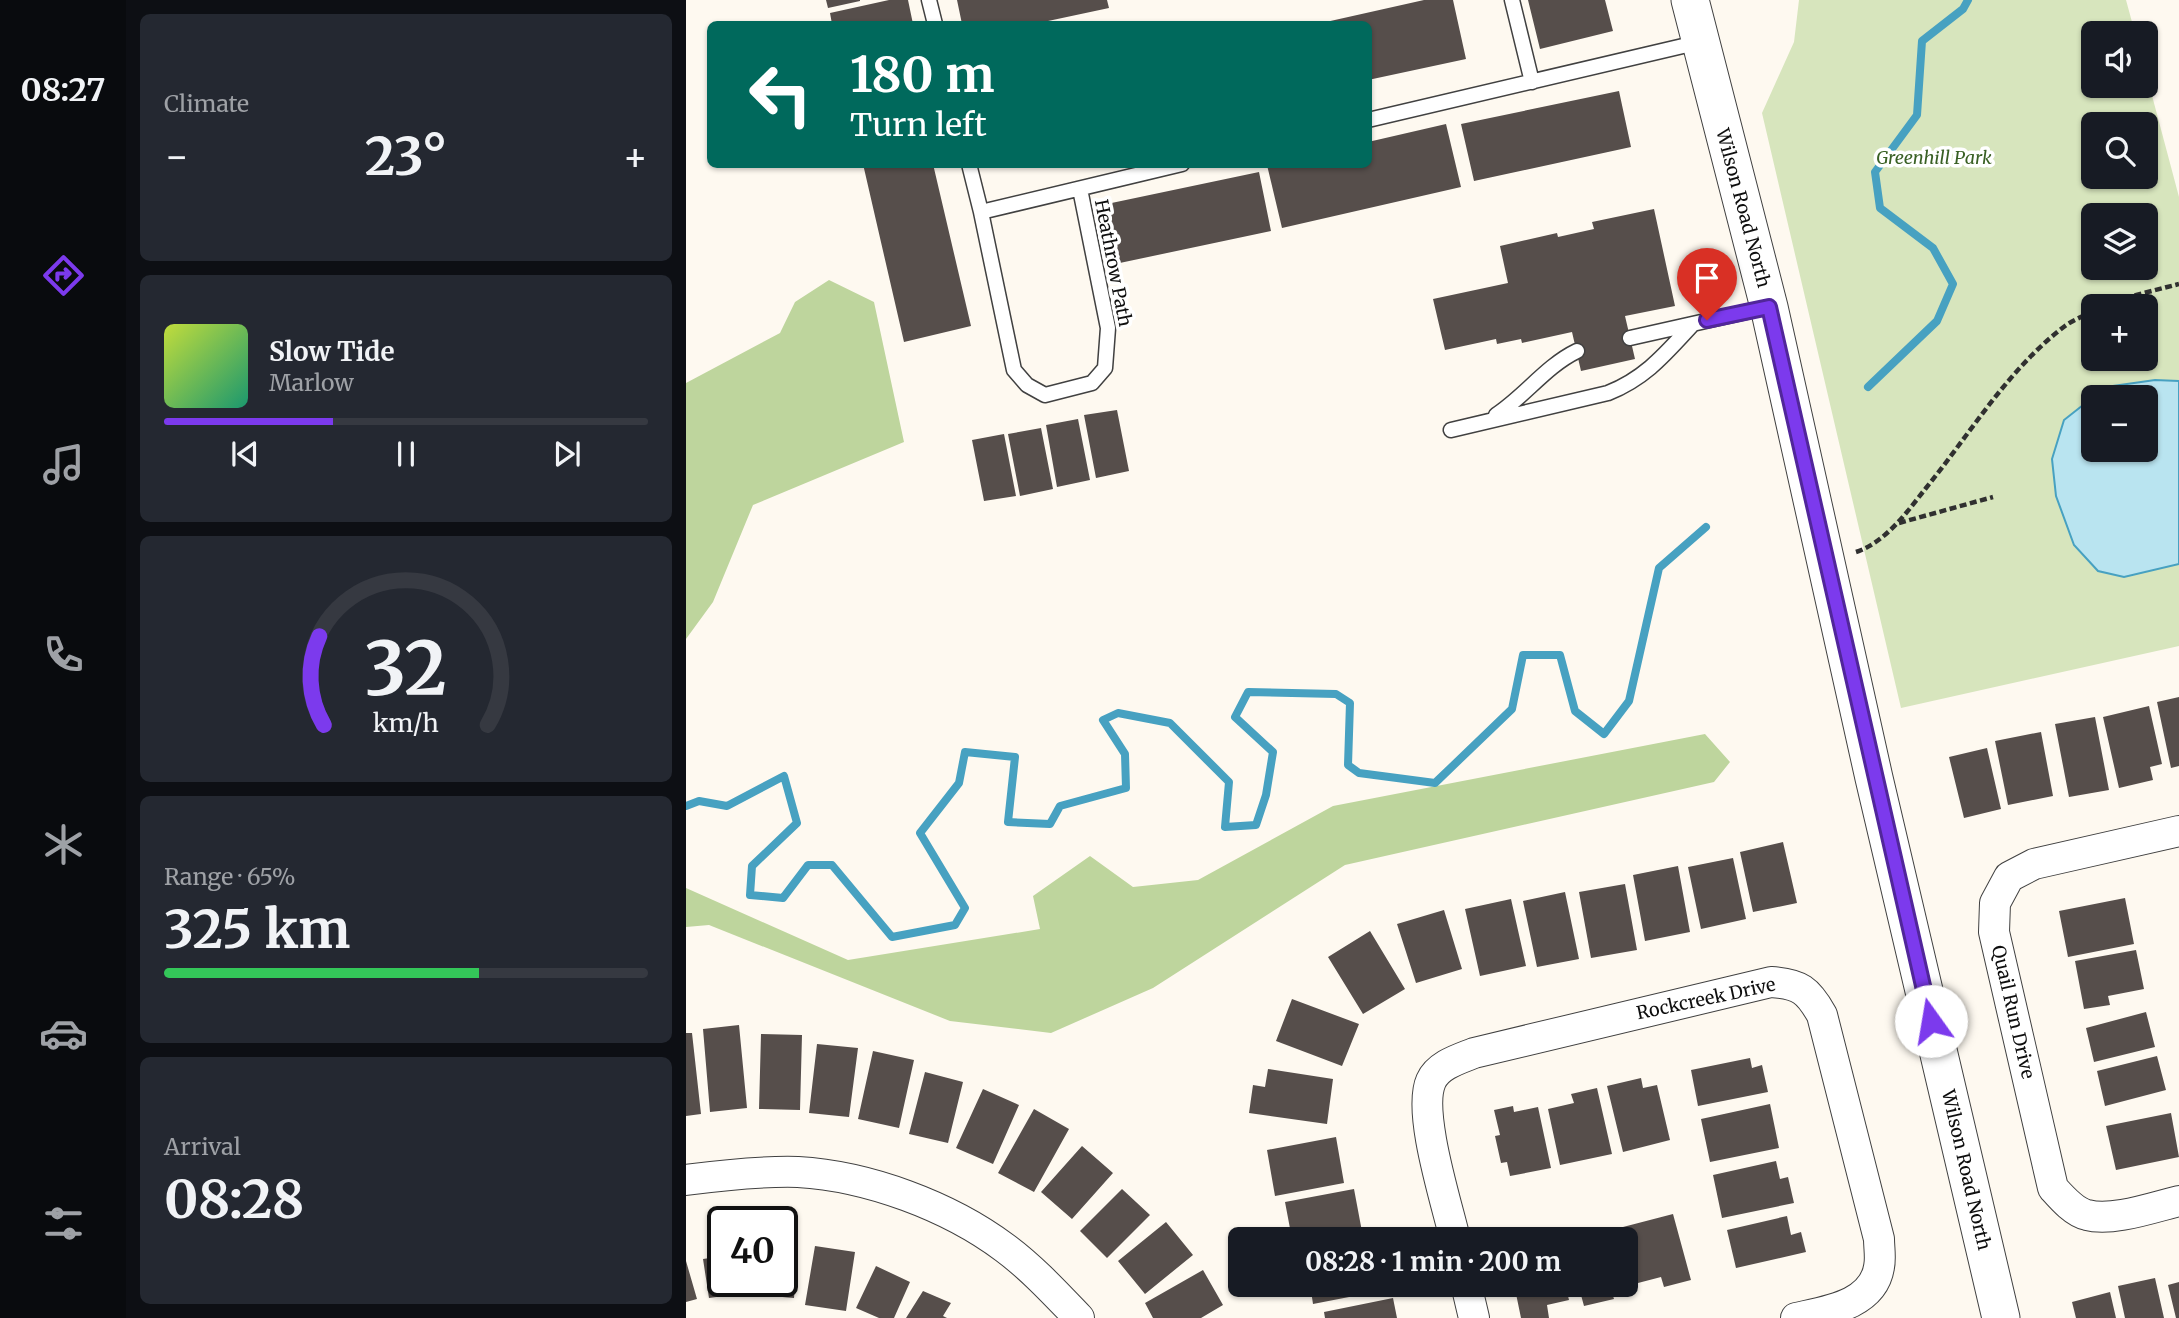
<!DOCTYPE html>
<meta charset="utf-8">
<style>
:root{--surface:#171b24;--page:#242831;--text:#f1f3f6;--muted:#9ea1a6;--line:#363941;--accent:#7c3aed}
body{margin:0;font-family:Merriweather,serif;background:var(--page);color:var(--text);height:100vh;display:flex;flex-direction:column;font-size:26px;white-space:nowrap}
*{box-sizing:border-box;margin:0}
p{font-size:23px;color:var(--muted)}
.icon{flex:none;width:38px;height:38px;fill:none;stroke:currentColor;stroke-width:2;stroke-linecap:round;stroke-linejoin:round}
.map{position:relative;flex:1;overflow:hidden}
.details{display:flex;flex-direction:column;gap:14px;padding:14px;background:#0d0f14;width:560px}
.details>*{flex:none}
.guide{position:absolute;left:21px;top:21px;width:665px;height:147px;border-radius:10px;box-shadow:0 2px 5px #0004;background:#00695c;color:#fff;overflow:hidden}
.controls{position:absolute;left:1395px;top:21px;display:grid;gap:14px}
.controls a{display:grid;place-items:center;width:77px;height:77px;border-radius:10px;background:var(--surface);box-shadow:0 2px 5px #0004;font-size:35px}
.speed{position:absolute;left:21px;top:1206px;display:flex;gap:14px;font-size:35px;font-weight:700;text-align:center}
.speed>*{display:grid;place-content:center;width:91px;height:91px;border-radius:50%;background:var(--surface);box-shadow:0 2px 5px #0004;line-height:1}
.speed .limit{border:4px solid #111;border-radius:10px;background:#fff;color:#111}
.pin{position:absolute;display:grid;place-items:center;width:60px;height:60px;color:#fff;margin:-72px -30px;border-radius:50% 50% 50% 0;rotate:-45deg;box-shadow:0 0 7px #0007}
.pin .icon{rotate:45deg}
.me{position:absolute;width:77px;margin:-38px;rotate:347deg;stroke-linejoin:round;filter:drop-shadow(0 0 5px #0008)}
.turn{display:flex;align-items:center;gap:24px;height:147px;padding:0 28px;font-size:32px}
.turn .icon{width:91px;height:91px;stroke-width:2.5}
.turn b{display:block;font-size:49px;line-height:60px}
.big{font-size:52px;font-weight:700;line-height:1.1}
.details .tile{flex:1;display:flex;flex-direction:column;justify-content:center;gap:10px;min-width:0;padding:0 24px;border-radius:10px;background:var(--page)}
.details .dial{align-items:center;gap:0}
.dial svg{height:182px;overflow:visible;fill:none;stroke:var(--line);stroke-width:7;stroke-linecap:round;text-anchor:middle}
.dial text{fill:var(--text);stroke:none}
.song{display:flex;align-items:center;gap:21px}
.cover{width:84px;height:84px;border-radius:10px;background:linear-gradient(135deg,hsl(70 70% 55%),hsl(160 70% 35%))}
.played{height:7px;border-radius:4px;background:linear-gradient(90deg,var(--accent) 35%,var(--line) 35%)}
.keys{display:flex;justify-content:space-around;direction:ltr}
.heat{display:flex;justify-content:space-between;align-items:center;font-size:38px;direction:ltr}
.charge{height:10px;border-radius:5px;background:linear-gradient(90deg,#34c759 65%,var(--line) 0)}
.trip{position:absolute;left:542px;top:1227px;width:410px;height:70px;border-radius:10px;background:var(--surface);box-shadow:0 2px 5px #0004;font-weight:700;line-height:70px;text-align:center}
main{display:flex;flex:1;min-height:0}
.tabs{display:flex;flex-direction:column;width:126px;justify-content:space-around;align-items:center;background:#090b0e;color:var(--muted)}
.tabs .icon{width:49px;height:49px}
.tabs .current{color:var(--accent)}
.tabs b{font-size:32px;color:var(--text)}
.map>svg:first-child{display:block}
.green{fill:#d7e5bd;fill-rule:evenodd}
.forest{fill:#bed59d}
.water{fill:#b9e4f0;stroke:#47a1c1;stroke-width:2;fill-rule:evenodd}
.lines{fill:none;stroke-linecap:round;stroke-linejoin:round}
.stream{stroke:#47a1c1;stroke-width:8}
.building{fill:#564e4b}
.service-casing{stroke:#414141;stroke-width:17}
.minor-casing{stroke:#414141;stroke-width:32}
.tertiary-casing{stroke:#414141;stroke-width:39}
.path{stroke:#303030;stroke-width:4.5;stroke-dasharray:7 3.5;stroke-linecap:butt}
.service{stroke:#fff;stroke-width:14}
.minor{stroke:#fff;stroke-width:30}
.tertiary{stroke:#fff;stroke-width:37}
.route-casing{stroke:#51269a;stroke-width:18}
.route{stroke:#7c3aed;stroke-width:12}
.labels{text-anchor:middle;stroke-width:7;stroke-linejoin:round;paint-order:stroke}
.park-label{font-size:18px;font-style:italic;fill:#396024;stroke:#fff}
.street-label{font-size:18px;fill:#0e0e0e;stroke:#fff}
</style>
<main>
<nav class="tabs">
<b>08:27</b>
<svg class="icon current" aria-label="directions" viewBox="0 0 24 24"><path d="M12 3l9 9-9 9-9-9zM9 14v-3h6M13 9l2 2-2 2"/></svg>
<svg class="icon" aria-label="music" viewBox="0 0 24 24"><path d="M9 18V5l10-2v13"/><circle cx="6" cy="18" r="3"/><circle cx="16" cy="16" r="3"/></svg>
<svg class="icon" aria-label="phone" viewBox="0 0 24 24"><path d="M5 4h4l2 5-3 2q2 4 5 5l2-3 5 2v4C11 20 4 13 5 4z"/></svg>
<svg class="icon" aria-label="climate" viewBox="0 0 24 24"><path d="M12 3v18M4 7l16 10M4 17L20 7"/></svg>
<svg class="icon" aria-label="car" viewBox="0 0 24 24"><path d="M5 17H2v-5l4-1 3-4h7l3 4 3 1v5h-3M9 17h6M6 11h13"/><circle cx="7" cy="17" r="2"/><circle cx="17" cy="17" r="2"/></svg>
<svg class="icon" aria-label="filters" viewBox="0 0 24 24"><path d="M4 7h16M4 17h16"/><circle cx="9" cy="7" r="2"/><circle cx="15" cy="17" r="2"/></svg>
</nav>
<section class="details">
<div class="tile"><p>Climate</p>
<div class="heat"><a>−</a><b class="big">23°</b><a>+</a></div>
</div>
<div class="tile">
<div class="song"><i class="cover"></i><div><b>Slow Tide</b><p>Marlow</p></div></div>
<div class="played"></div>
<div class="keys"><svg class="icon" aria-label="previous" viewBox="0 0 24 24"><path d="M18 5L8 12l10 7zM5 5v14"/></svg><svg class="icon" aria-label="pause" viewBox="0 0 24 24"><path d="M8 5v14M16 5v14"/></svg><svg class="icon" aria-label="next" viewBox="0 0 24 24"><path d="M6 5l10 7-10 7zM19 5v14"/></svg></div>
</div>
<div class="tile dial"><svg viewBox="0 0 100 80">
<path d="M14 69A42 42 0 1 1 86 69"/>
<path d="M14 69A42 42 0 0 1 12 30" stroke="#7c3aed"/>
<text x="50" y="56" font-size="32" font-weight="700">32</text>
<text x="50" y="72" font-size="11">km/h</text>
</svg></div>
<div class="tile"><p>Range · 65%</p><b class="big">325 km</b><div class="charge"></div></div>
<div class="tile"><p>Arrival</p><b class="big">08:28</b></div>
</section>
<div class="map">
<svg width="1493" height="1318" viewBox="0 0 1493 1318">
<rect width="100%" height="100%" fill="#fef9f0"/>
<path class="green" d="M1113,0H1440L1449,33H1407V86H1460V73L1493,197V646L1215,708L1076,113L1108,42ZM1407,124H1460V177H1407ZM1407,215H1460V268H1407ZM1407,306H1460V359H1407ZM1407,397H1460V450H1407Z"/>
<path class="forest" d="M143,280L188,302L218,442L67,505L27,602L0,639V383L94,333L109,302Z
M1019,734L1044,762L1028,782L659,865L467,988L365,1033L264,1021L23,925L0,927V888L162,960L354,929L347,896L404,856L447,887L512,880L647,806Z"/>
<path class="water" d="M1469,380L1493,381V564L1438,577L1412,571L1388,545L1370,496L1366,459L1378,420L1420,387ZM1407,397H1460V450H1407Z"/>
<g class="lines">
<path class="stream" d="M1182,387L1251,321L1267,284L1247,248L1194,208L1189,172L1231,115L1236,41L1277,9L1282,0
M0,806L13,801L41,806L98,776L111,823L66,866L64,895L97,898L122,865H146L206,937L269,925L279,908L234,833L273,783L279,752L329,757L322,822L364,824L374,806L440,788L439,754L417,720L432,713L484,723L543,782L539,827L570,825L580,795L587,752L549,717L562,692L650,694L664,703L662,765L673,773L749,783L826,709L837,655H874L889,711L918,734L943,701L973,568L1020,527"/>
</g>
<path class="building" d="M140,0H174V1L142,8Z
M203,0H222L227,24H146L144,13Z
M271,0H421L423,8L348,24H276Z
M738,0H767L780,59L682,80V24H631Z
M842,0H919L927,31L854,49Z
M933,91L945,147L788,181L775,124Z
M760,124L775,187L596,228L581,165L682,164V142Z
M177,164H247L285,326L218,342Z
M573,172L585,231L429,264L416,205Z
M968,209L989,306L939,316L949,359L895,371L886,332L836,343L835,339L811,344L810,339L759,350L747,299L822,283L814,246L871,233L872,237L908,229L906,222Z
M431,410L443,471L410,478L398,415Z
M392,419L404,480L371,487L360,425Z
M355,428L367,489L334,496L322,434Z
M318,434L330,496L298,501L286,440Z
M1493,697V766L1485,768L1471,702Z
M1463,706L1476,764L1464,767L1467,780L1433,788L1417,717Z
M1409,717L1423,790L1383,797L1369,724Z
M1355,732L1367,796L1322,805L1309,741Z
M1301,748L1315,809L1278,818L1263,757Z
M1097,842L1111,903L1067,912L1054,852Z
M1047,858L1060,919L1015,929L1002,867Z
M992,866L1004,932L959,941L947,875Z
M939,884L951,950L905,958L893,892Z
M879,892L893,959L851,967L837,901Z
M1439,898L1448,944L1382,957L1373,911Z
M825,899L840,966L794,976L779,909Z
M758,910L776,969L730,983L711,924Z
M684,931L719,989L677,1014L642,957Z
M1450,950L1458,989L1422,996L1424,1005L1398,1009L1389,961Z
M606,999L673,1024L656,1066L590,1041Z
M1460,1012L1469,1047L1408,1062L1400,1028Z
M53,1025L61,1108L24,1112L17,1029Z
M0,1033H6L15,1114L0,1116Z
M75,1034L116,1035L114,1110L73,1109Z
M131,1044L172,1048L163,1117L123,1113Z
M187,1051L228,1060L213,1128L172,1119Z
M1471,1056L1480,1090L1419,1106L1411,1071Z
M1064,1058L1066,1068L1076,1065L1082,1092L1012,1106L1005,1070Z
M582,1069L647,1079L641,1124L563,1113L567,1085L579,1087Z
M239,1072L277,1082L262,1143L223,1134Z
M955,1078L957,1088L971,1085L984,1140L937,1152L921,1086Z
M911,1088L926,1154L874,1165L862,1109L888,1103L885,1094Z
M297,1089L333,1105L307,1164L270,1148Z
M1084,1104L1093,1148L1024,1162L1015,1119Z
M827,1106L828,1112L852,1107L865,1168L824,1176L821,1162L815,1163L809,1136L814,1135L808,1110Z
M348,1109L383,1129L348,1192L312,1173Z
M1485,1113L1493,1157L1430,1170L1420,1126Z
M650,1137L658,1183L589,1196L581,1150Z
M396,1146L427,1173L386,1219L355,1192Z
M1090,1161L1094,1179L1102,1177L1108,1203L1036,1218L1027,1175Z
M436,1189L464,1215L421,1258L394,1231Z
M668,1189L677,1237L665,1239H606L599,1202Z
M987,1214L1005,1280L978,1287L975,1277L952,1283L937,1227Z
M1101,1216L1105,1235L1115,1232L1120,1252L1050,1268L1041,1230Z
M480,1222L507,1255L459,1294L432,1261Z
M96,1246L112,1247L108,1298L72,1295L74,1281H96Z
M129,1246L169,1252L160,1311L119,1305Z
M37,1256V1281H57L59,1293L23,1298L17,1259Z
M0,1261L11,1299L0,1302Z
M190,1266L224,1282L208,1318H193L170,1308Z
M517,1270L537,1305L515,1318H467L459,1303Z
M940,1278L945,1285L925,1290L928,1299L898,1306L892,1284H940Z
M1469,1278L1478,1318H1439L1432,1286Z
M1493,1282V1318H1490L1482,1285Z
M624,1284H693L694,1291L627,1304Z
M828,1284H879L883,1300L861,1305L863,1318H835Z
M237,1291L265,1303L257,1316L261,1318H220Z
M1424,1292L1430,1318H1390L1386,1302Z
M707,1298L711,1318H639L638,1312Z"/>
<g class="lines">
<defs>
<path id="service" d="M243,0L249,24
M826,0L846,82
M682,120L1014,42
M283,164L295,212L496,164
M295,212L328,370L341,385L359,395L406,383L419,368L422,328L394,189
M944,338L1082,307
M810,415C839,396 860,366 891,351
M765,430L922,393C960,378 980,353 1007,324"/>
<path id="minor" d="M1493,831L1348,864L1323,877L1309,903L1308,932L1367,1188C1376,1198 1388,1212 1401,1215C1426,1222 1468,1207 1493,1201
M0,1180C37,1175 74,1171 112,1172C182,1176 263,1206 319,1248C346,1268 370,1294 393,1318
M769,1239C761,1204 731,1112 745,1081C752,1065 773,1059 788,1053L1085,982C1114,984 1122,990 1136,1015L1193,1239C1193,1248 1195,1258 1193,1267C1187,1305 1141,1311 1110,1318
M780,1284L788,1318"/>
<path id="tertiary" d="M1004,0L1083,307L1188,778L1315,1318"/>
</defs>
<use href="#service" class="service-casing"/>
<use href="#minor" class="minor-casing"/>
<use href="#tertiary" class="tertiary-casing"/>
<path class="path" d="M1419,306L1442,297L1493,284
M1213,523L1307,497
M1170,552C1200,542 1221,512 1240,488C1284,434 1322,369 1379,326C1387,320 1398,316 1407,311"/>
<use href="#service" class="service"/>
<use href="#minor" class="minor"/>
<use href="#tertiary" class="tertiary"/>
</g>
<g class="lines">
<defs>
<path id="route" d="M1021,320L1083,307L1245,1021"/>
</defs>
<use href="#route" class="route-casing"/>
<use href="#route" class="route"/>
</g>
<g class="labels">
<g class="park-label">
<text x="1248" y="164">Greenhill Park</text>
</g>
<g class="street-label">
<text transform="translate(1057 208) rotate(75)" y="6">Wilson Road North</text>
<text transform="translate(427 263) rotate(79)" y="6">Heathrow Path</text>
<text transform="translate(1020 999) rotate(-12)" y="6">Rockcreek Drive</text>
<text transform="translate(1327 1012) rotate(77)" y="6">Quail Run Drive</text>
<text transform="translate(1280 1170) rotate(77)" y="6">Wilson Road North</text>
</g>
</g>
</svg>
<div class="controls">
<a><svg class="icon" aria-label="sound" viewBox="0 0 24 24"><path d="M4 9h4l5-4v14l-5-4H4zM17 9q2 3 0 6"/></svg></a>
<a><svg class="icon" aria-label="search" viewBox="0 0 24 24"><circle cx="10" cy="10" r="6"/><path d="M15 15l6 6"/></svg></a>
<a><svg class="icon" aria-label="layers" viewBox="0 0 24 24"><path d="M12 4l9 5-9 5-9-5zM3 14l9 5 9-5"/></svg></a>
<a>+</a>
<a>−</a>
</div>
<div class="speed"><div class="limit">40</div></div>
<div class="pin" style="left:1021px;top:320px;background:#d93025"><svg class="icon" aria-label="arrive" viewBox="0 0 24 24"><path d="M6 21V4h12l-3 4 3 4H6"/></svg></div>
<svg class="me" style="left:1245px;top:1021px" viewBox="-20 -20 40 40"><circle r="19" fill="#fff"/><path d="M0-13L10 11 0 6-10 11z" fill="#7c3aed"/></svg>
<div class="trip">08:28 · 1 min · 200 m</div>
<div class="guide">
<div class="turn"><svg class="icon" aria-label="left" viewBox="0 0 24 24"><path d="M17 20v-9H6M10 6l-5 5 5 5"/></svg><div><b>180 m</b>Turn left</div></div>
</div>
</div>
</main>
